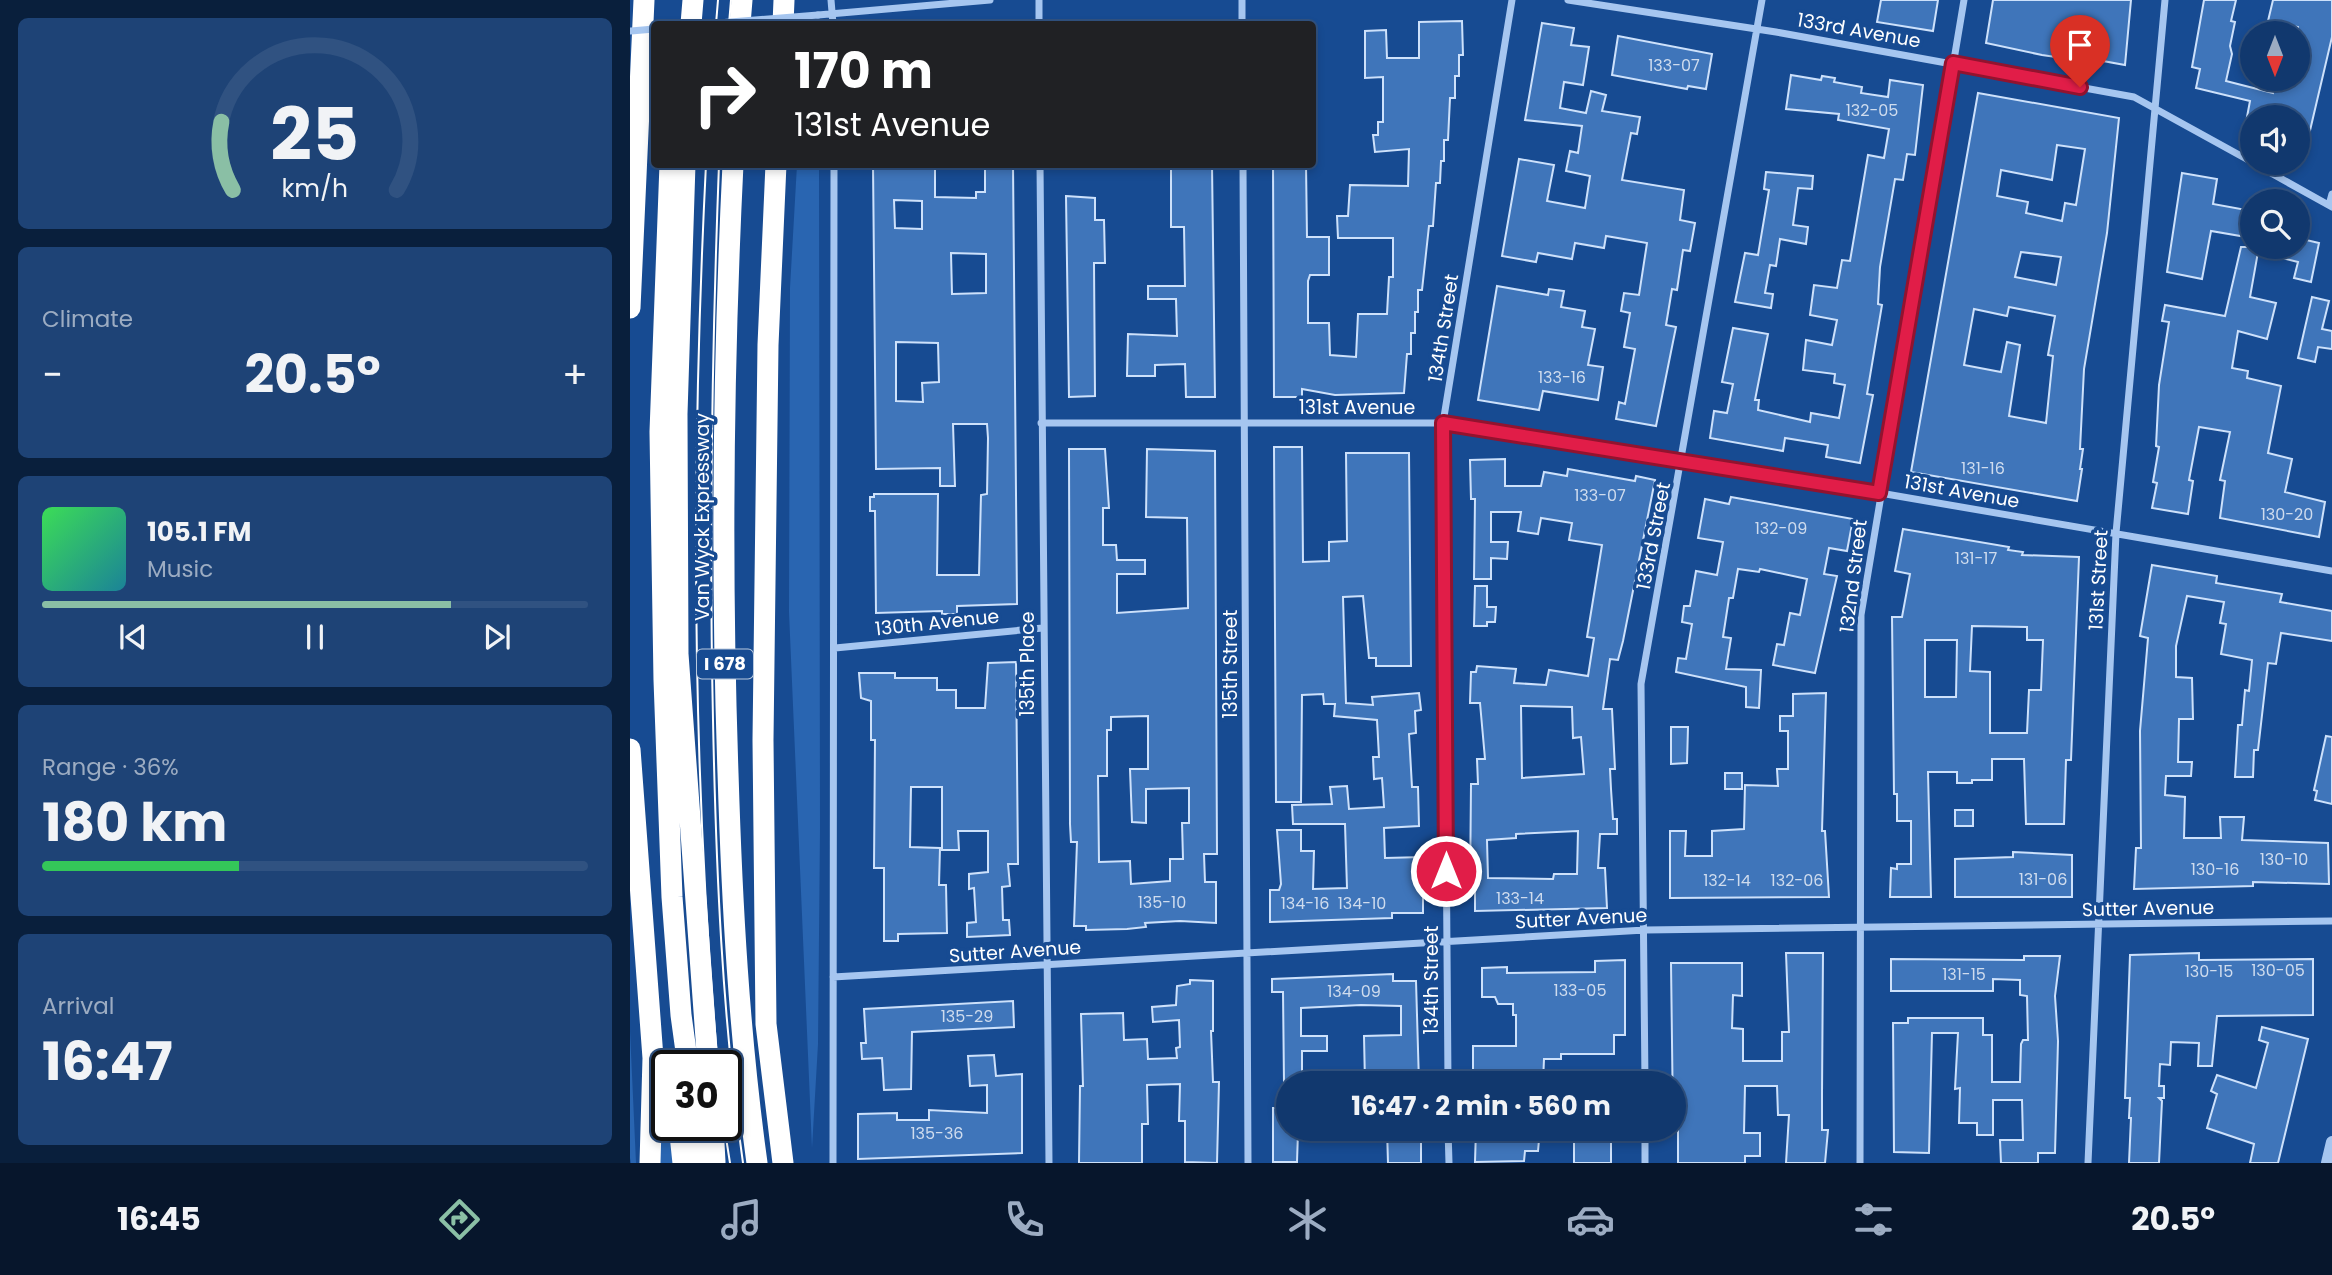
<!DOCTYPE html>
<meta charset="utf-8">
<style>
:root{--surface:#11386e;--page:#1e4376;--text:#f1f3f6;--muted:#9cacc2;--line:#305281;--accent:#8abfa5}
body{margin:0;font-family:Poppins,sans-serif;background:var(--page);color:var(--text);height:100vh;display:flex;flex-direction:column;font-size:26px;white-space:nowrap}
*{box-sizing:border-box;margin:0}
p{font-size:23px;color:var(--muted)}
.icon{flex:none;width:38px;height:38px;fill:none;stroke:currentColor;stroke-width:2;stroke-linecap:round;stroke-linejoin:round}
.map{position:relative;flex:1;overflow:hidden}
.drawer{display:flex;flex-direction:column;gap:18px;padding:18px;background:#091f3c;width:630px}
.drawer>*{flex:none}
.hud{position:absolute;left:21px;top:21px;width:665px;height:147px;border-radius:7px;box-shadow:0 4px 10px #0003,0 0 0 2px var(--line);background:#202124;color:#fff;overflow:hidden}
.needle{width:46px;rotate:180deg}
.tools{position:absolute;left:1610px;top:21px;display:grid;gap:14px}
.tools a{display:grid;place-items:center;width:70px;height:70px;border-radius:50%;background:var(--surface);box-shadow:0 4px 10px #0003,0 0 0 2px var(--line);font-size:35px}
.speed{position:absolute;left:21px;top:1050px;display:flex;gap:14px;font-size:35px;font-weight:700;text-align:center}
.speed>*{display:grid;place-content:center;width:91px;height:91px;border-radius:50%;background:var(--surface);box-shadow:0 4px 10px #0003,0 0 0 2px var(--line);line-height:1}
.speed .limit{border:4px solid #111;border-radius:10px;background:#fff;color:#111}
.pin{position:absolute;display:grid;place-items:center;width:60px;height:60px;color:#fff;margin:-72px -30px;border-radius:50% 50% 50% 0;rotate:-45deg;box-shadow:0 0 7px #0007}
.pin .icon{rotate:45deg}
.me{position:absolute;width:77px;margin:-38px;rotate:0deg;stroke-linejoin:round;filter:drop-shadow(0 0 5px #0008)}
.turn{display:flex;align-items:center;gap:24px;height:147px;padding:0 28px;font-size:32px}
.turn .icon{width:91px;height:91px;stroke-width:2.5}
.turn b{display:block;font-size:49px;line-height:60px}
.big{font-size:52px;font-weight:700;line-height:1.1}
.drawer .widget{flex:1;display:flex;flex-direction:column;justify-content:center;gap:10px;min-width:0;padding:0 24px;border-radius:10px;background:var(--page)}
.drawer .dial{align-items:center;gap:0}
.dial svg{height:182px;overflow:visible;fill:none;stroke:var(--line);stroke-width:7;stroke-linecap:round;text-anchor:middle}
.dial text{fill:var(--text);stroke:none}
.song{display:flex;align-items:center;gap:21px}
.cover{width:84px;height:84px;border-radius:10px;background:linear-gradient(135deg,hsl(130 70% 55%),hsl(190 70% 35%))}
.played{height:7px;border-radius:4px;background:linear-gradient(90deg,var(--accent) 75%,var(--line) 75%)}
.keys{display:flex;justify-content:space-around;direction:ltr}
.heat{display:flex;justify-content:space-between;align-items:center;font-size:38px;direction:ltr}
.charge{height:10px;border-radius:5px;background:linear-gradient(90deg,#34c759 36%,var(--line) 0)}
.trip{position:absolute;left:646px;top:1071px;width:410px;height:70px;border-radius:35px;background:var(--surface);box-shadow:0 4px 10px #0003,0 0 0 2px var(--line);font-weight:700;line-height:70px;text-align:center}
.tabs{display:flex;height:112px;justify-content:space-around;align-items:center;background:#07162c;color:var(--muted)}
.tabs .icon{width:49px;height:49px}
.tabs .on{color:var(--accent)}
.tabs b{font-size:32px;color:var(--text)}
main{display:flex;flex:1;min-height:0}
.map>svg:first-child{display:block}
.green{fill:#2965b1}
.building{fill:#3f75ba;stroke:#cde1fb;stroke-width:2;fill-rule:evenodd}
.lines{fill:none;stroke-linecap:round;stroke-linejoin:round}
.minor{stroke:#a6c6f0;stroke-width:7}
.tertiary{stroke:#a6c6f0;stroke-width:12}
.motorway{stroke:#fff;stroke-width:21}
.tram{stroke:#fff;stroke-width:2}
.minor-bridge{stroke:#a6c6f0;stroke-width:7}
.route-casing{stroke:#92132f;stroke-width:18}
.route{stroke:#e11d48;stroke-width:12}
.labels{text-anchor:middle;stroke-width:7;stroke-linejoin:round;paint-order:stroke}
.number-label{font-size:16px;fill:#cfdcee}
.shield{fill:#174b92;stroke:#b9c9de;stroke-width:2}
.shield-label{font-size:18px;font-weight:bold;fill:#fff}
.street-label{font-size:19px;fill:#fff;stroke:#174b92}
</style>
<main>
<section class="drawer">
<div class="widget dial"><svg viewBox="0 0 100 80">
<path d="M14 69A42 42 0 1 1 86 69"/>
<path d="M14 69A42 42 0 0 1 9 39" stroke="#8abfa5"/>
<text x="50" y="56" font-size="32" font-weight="700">25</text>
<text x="50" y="72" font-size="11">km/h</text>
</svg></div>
<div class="widget"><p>Climate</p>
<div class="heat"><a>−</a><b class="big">20.5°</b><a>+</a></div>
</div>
<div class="widget">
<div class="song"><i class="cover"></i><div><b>105.1 FM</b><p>Music</p></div></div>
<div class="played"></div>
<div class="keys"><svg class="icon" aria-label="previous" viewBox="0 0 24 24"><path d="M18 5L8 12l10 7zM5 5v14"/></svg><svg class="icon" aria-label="pause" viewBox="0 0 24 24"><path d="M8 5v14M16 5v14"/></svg><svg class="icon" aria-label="next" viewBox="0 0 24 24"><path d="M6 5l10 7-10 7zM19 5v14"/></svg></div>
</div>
<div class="widget"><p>Range · 36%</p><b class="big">180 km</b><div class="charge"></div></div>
<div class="widget"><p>Arrival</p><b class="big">16:47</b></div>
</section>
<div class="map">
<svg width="1702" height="1163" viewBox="0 0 1702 1163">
<rect width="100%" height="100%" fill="#174b92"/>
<path class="green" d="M167,165H189L190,827L188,1044L182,1148L159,612L160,288Z
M0,1019V1031L6,1163H1L0,1158Z
M35,1095L37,1125H40L47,1163H29L25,1096Z"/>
<path class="building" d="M1251,0H1308L1303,31L1247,22Z
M1363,0H1501L1495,65L1440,55L1439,59L1412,55L1356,43Z
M1574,0H1606L1601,21L1605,22L1600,46L1602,54L1596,81L1643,93L1646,79H1668V27L1638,21L1643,0H1702V37L1674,156L1668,155V117H1617L1620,101L1566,88L1570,69L1562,67Z
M832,21L833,55H829V76H825V98H820L818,140H814V161H811L810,183H806L803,226H799L792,290H788V312H785V333H781V354H777L774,393L705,395L672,389V397H644L643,164H676L677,237H699V275H680L678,281V323H699L700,355L726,357L728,314H757L759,277H763V238H708L707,216H718L720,185L778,186L779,149L745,152L743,135H748V122H753V77L735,78V31L756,30L757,58H789V22Z
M912,23L944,28L941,45L959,47L953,85L934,82L930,108L956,113L961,91L976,95L972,111L1010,117L1007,134L1001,133L992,180L1054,190L1050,220L1065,223L1060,251L1053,250L1047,290L1042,289L1036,325L1046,327L1026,426L986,419L989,402L995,404L1005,349L994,347L1000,313L991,311L994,293L1009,295L1017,243L976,236L974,248L945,243L942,259L908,253L906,262L872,256L889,159L924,165L917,201L955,208L960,176L936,171L940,151L948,153L952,126L895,120Z
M988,36L1082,54L1076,89L1058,86L1057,89L982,75Z
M1161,75L1191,80L1192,76L1205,78L1204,82L1232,87L1231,93L1258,97L1260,80L1293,85L1285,155L1277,154L1273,180L1265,179L1250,267L1248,304L1252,305L1237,394L1243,395L1230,463L1196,457L1198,445L1155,438L1153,451L1080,438L1084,411L1097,413L1103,384L1092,382L1103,328L1138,334L1125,400H1129L1128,410L1180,422L1181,413L1209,418L1215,385L1204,383L1205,374L1173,370L1176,340L1202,345L1207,320L1180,315L1184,285L1207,288L1212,260L1220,261L1238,155L1254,158L1259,129L1208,120L1209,114L1156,109Z
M1348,93L1489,118L1477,233L1454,369L1450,449H1453L1450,469H1452L1447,501L1281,472ZM1427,145L1455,149L1446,205L1435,203L1432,221L1396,213L1398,202L1367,196L1371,170L1422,180ZM1391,252L1431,257L1426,285L1385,277ZM1379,307L1425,316L1418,355L1423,356L1416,423L1379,416L1390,345L1377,342L1371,372L1334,365L1344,309L1377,316Z
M243,164L305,168V197L346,198V192H355V164H383L387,604L327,606V614H312V611L246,613L245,511H240V497H244V494H308L307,575H349L351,495L357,494L358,438L357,424H323L325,486H310V468L246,469ZM264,200L292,201V229L265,228ZM321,253L356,254V293L322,294ZM266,342L308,343L309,382L292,383L293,402L266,401Z
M541,164H582L585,397H556L555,364L525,365V376H497L498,334L547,336L546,299H518V286H555L554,227H541Z
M1136,172L1183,176L1182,189L1168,188L1163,225L1178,227L1176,244L1150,239L1146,266L1140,265L1135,293L1143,294L1141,308L1105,302L1115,253L1128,255L1139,190L1134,189Z
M1552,173L1587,179L1583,204L1622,211V238L1581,231L1572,279L1537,272Z
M436,196L465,198V220H474L475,263H464L465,396L439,397Z
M1672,239L1689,243L1681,282L1664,278L1668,262L1628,252L1620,297L1646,303L1637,339L1608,331L1602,368L1618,371L1617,378L1651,386L1638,453L1662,459L1655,492L1695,502L1689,537L1590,518L1595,481L1590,480L1600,432L1569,427L1559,480L1563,481L1558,514L1522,508L1527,483L1523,482L1529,447L1526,446L1529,385L1539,322L1532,321L1535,305L1595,316L1611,247H1671Z
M867,286L918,295L919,289L934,291L931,307L955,311L952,327L965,329L958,365L973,367L968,400L913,391L909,410L848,400Z
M1682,297L1699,301L1692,329L1702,331V349L1688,347L1685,362L1668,358Z
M644,447H672L673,562L699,561V542L717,541L716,453H779L781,666H746V658H739L733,596L713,597L716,703L743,705L742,697L789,693L791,710L785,711L786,733L779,734L782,787H788L789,826L754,828L755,858L793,857V913H762V918L640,922V890H649L651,884L647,830H671V851H684L683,889L717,888L715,824H663L662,805L702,804L700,787L717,786L719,809L754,807L752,778L744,779L743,757H749L747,720L704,716L705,704H694L693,694L672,695L671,802H646Z
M439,449H475L479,508H473V545H486L487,560H515V574H487V613L558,608L557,518L516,517L517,449L585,451L587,854H574L575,882H586V923L550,921L515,923L516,927L497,929L456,930V926H444L447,842H441L440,824ZM518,716V769H500L502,822L516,823V789L559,788V823H552L553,859H540V881L501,884L500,861L469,862L468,776H477V730H481V717Z
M875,459V486H911L914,472L937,476L938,469L1005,481L1006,476L1025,480L993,641L988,660L980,659L973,709H982L985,769H980L981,789L983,819H987V834H970L968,868H975L977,908L845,911V891H840L841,784H848L847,759H855L850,703H840L841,672H846L847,666L886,669L884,683L916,685L919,670L958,676L964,638L957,637L972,545L939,540L942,523L911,518L908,534L888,531L891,512H861V542H878L877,559L861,558V579H844L845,499H841L840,460ZM891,706L942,707L943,738L951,737L954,774L892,778ZM948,831L947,874H924L923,879L858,878L857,840L886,838V834Z
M1101,497L1223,519L1217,551L1199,548L1194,574L1207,576L1185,673L1143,665L1147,644L1154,645L1160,613L1170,615L1177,579L1130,569L1129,572L1108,569L1103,598H1099L1093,637L1101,638L1096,669L1131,670L1129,708L1116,707V687L1046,672L1048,658L1056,659L1062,624L1052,622L1054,606H1060L1066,571L1087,575L1093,542L1068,538L1075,499L1099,504Z
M1273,529L1379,547L1378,550L1393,552L1392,555L1449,557L1441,760H1436L1434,824H1396L1394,759H1362V780H1342V783H1327V772H1298L1301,897H1260L1261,868L1267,869V864H1281V821H1267V794H1264L1262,617H1272L1280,574L1265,571ZM1342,626L1397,627V640H1413L1411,690H1399L1397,733H1360V672L1340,671ZM1295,640H1327L1326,697H1295Z
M1522,565L1587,576L1586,583L1652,594L1650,602L1702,611V641L1651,633L1646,664L1638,663L1628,750H1624L1623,777H1605L1608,725H1612L1615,690L1619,691L1622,660L1591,654L1596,624L1590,623L1594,602L1557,596L1546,646V677L1562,678L1563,719H1549L1548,762H1562L1561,776H1536L1535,795L1555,797L1554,838H1591L1590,817H1614L1612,840L1698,843L1699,884L1623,882V886L1504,889L1506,848H1511L1510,731L1518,638L1510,636Z
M845,586H857V607H866L865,622H857V626H844Z
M386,662L388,864H378L380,886L372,887L373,920H379L380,935L337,937V923L346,922L344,888L339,889V874L358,872V831H328L329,850H312V787H281L280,847L310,848L309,885H316L317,933L268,934V941H254V868H244L245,740H241V701L231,698L229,673H265V678H307V690H326V708H355L358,663Z
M1196,693L1192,831H1195L1199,897L1040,898V831H1056L1055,856H1082V831L1114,829L1115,785L1148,786L1147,769H1158V731H1150V716H1163V694Z
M1041,727H1058L1057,763L1041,764Z
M1696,736L1702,737V804L1685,800L1687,791L1684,790Z
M1095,773H1112V789H1095Z
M1325,810H1343V826H1325Z
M1383,852L1442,855V897H1325V859L1383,857Z
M1156,953H1193L1192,1095V1130H1198L1195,1163H1156L1159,1115H1148L1147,1086H1115L1114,1133H1130V1156H1115V1163H1048V1120H1043L1041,963H1112V996L1103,995L1102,1028L1113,1029V1061H1152V1032H1159Z
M1569,953V960L1683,959V1015L1587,1016L1582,1066H1568L1569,1043L1541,1042L1540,1065L1530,1064L1529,1086H1534V1098H1529L1532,1101L1529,1163H1499L1501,1118H1499L1500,1098H1495L1500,955Z
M1394,956H1430L1425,996L1428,1041L1425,1153H1408V1163H1371L1370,1140H1393L1392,1100H1363V1135H1347V1123H1329L1330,1088L1325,1089L1328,1033H1302L1299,1153L1264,1152L1263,1023H1278V1018H1353V1035H1362V1082H1390L1391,1044L1393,1040H1398L1397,996L1390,995V980L1363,979V991H1261V959L1394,960Z
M995,960V1035H984V1054H931V1059H914L913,1083L849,1082V1078H843V1046H886V1015H883V1004H868L865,997H852V968L877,967V973L965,972V961Z
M763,974V981H786L789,1083H735L734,1036L771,1035V1006L731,1005L671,1008V1036H697V1051H672V1083H654L653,992H642V979Z
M560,980L583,981V1031H581L583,1082H589L587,1163L555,1162V1121H549L550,1084L517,1085L518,1124H512V1163H449L450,1086H453L451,1014L493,1013L494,1040L517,1039L518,1059L547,1058L546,1048L550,1047L549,1020L523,1022L522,1007L546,1005L547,986L560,984Z
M383,1001L384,1027L282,1032L281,1089L254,1090L252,1058L232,1059L231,1043H236L234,1009Z
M1632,1027L1678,1039L1648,1163H1620L1624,1144L1577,1128L1587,1094L1581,1091L1587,1075L1626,1088L1638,1043L1629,1040Z
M364,1055L366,1076L392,1074V1153L228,1159V1114L267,1113V1120H299V1110L357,1113V1085L340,1086L338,1056Z
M643,1108H658V1129L668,1132L667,1162H643Z
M757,1129H791V1163H758Z
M846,1129H910L908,1151H895L894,1161L845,1162Z
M955,1129H981V1163H944V1138H955Z"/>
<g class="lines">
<path class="minor" d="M201,0L203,24
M409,0V24
M612,0V24
M938,0L1146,32L1504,97L1622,162
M188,15L360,0
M1623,163L1702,207
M410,164L419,1163
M613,164L618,1163
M1699,205L1702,194
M411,423H813L1053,459L1702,571
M205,648L413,628
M203,977L1015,930L1702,921
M818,1083L813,423L882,0
M1015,1083L1011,684L1132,0
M818,1129L819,1163
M1015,1129V1163
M203,1163L204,164
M1230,1163L1231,615L1334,0
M1458,1163L1486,533L1535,0"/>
<path class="tertiary" d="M1697,1163L1702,1142"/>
<path class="motorway" d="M61,24L63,0
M110,24L112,0
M153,24L154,0
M40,164L30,432L34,680L42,897L51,1015L58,1066
M55,164L47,414L48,654L78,1066
M103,164C93,367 91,570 98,773C102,904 109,1033 127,1163
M146,164L138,345L133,740L136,1024L153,1163
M0,308L14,0
M0,749L23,1058L20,1163
M49,1125L53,1163
M67,1125L73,1163
M83,1125L85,1162"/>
<path class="tram" d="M86,24L88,0
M99,24L101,0
M76,164C61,464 61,767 88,1066
M89,164C82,350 79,535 83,720C86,868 92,1016 113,1163
M94,1125L100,1163"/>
<path class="minor-bridge" d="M76,24L188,15
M1,31L24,29"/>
</g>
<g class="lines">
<defs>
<path id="route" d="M816,871L813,423L1249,493L1323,63L1450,87"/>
</defs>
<use href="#route" class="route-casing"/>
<use href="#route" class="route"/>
</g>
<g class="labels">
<g class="number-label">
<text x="1044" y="71">133-07</text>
<text x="1242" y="116">132-05</text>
<text x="932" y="383">133-16</text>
<text x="1353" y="474">131-16</text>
<text x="970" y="501">133-07</text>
<text x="1657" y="520">130-20</text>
<text x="1151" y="534">132-09</text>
<text x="1346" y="564">131-17</text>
<text x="1654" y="865">130-10</text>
<text x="1585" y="875">130-16</text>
<text x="1413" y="885">131-06</text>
<text x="1097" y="886">132-14</text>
<text x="1167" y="886">132-06</text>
<text x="890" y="904">133-14</text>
<text x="532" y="908">135-10</text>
<text x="675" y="909">134-16</text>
<text x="732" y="909">134-10</text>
<text x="1648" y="976">130-05</text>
<text x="1579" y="977">130-15</text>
<text x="1334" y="980">131-15</text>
<text x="950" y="996">133-05</text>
<text x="724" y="997">134-09</text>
<text x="337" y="1022">135-29</text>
<text x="307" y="1139">135-36</text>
</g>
<rect class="shield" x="67" y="649.5" width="56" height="29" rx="5"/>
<g class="shield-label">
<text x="95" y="670">I 678</text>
</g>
<g class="street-label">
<text transform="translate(1229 30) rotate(10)" y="7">133rd Avenue</text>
<text transform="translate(813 328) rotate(-81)" y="7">134th Street</text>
<text x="727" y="414">131st Avenue</text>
<text transform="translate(1332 491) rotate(10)" y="7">131st Avenue</text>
<text transform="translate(72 517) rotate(-90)" y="7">Van Wyck Expressway</text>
<text transform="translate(1023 536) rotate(-79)" y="7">133rd Street</text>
<text transform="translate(1223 576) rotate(-83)" y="7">132nd Street</text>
<text transform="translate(1468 580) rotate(-87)" y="7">131st Street</text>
<text transform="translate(307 622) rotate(-6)" y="7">130th Avenue</text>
<text transform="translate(397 664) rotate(-90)" y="7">135th Place</text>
<text transform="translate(600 664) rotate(-90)" y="7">135th Street</text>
<text transform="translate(1518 908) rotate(-1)" y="7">Sutter Avenue</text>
<text transform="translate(951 918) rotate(-3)" y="7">Sutter Avenue</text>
<text transform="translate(385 951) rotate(-4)" y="7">Sutter Avenue</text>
<text transform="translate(801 980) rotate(-90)" y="7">134th Street</text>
</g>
</g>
</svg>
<div class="tools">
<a><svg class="needle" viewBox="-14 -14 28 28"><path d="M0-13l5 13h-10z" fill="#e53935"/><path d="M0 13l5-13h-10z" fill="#9cacc2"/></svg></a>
<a><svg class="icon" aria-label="sound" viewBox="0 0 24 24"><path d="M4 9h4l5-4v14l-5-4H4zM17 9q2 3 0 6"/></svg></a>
<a><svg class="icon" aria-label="search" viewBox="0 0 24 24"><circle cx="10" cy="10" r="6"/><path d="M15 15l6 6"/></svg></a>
</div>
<div class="speed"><div class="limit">30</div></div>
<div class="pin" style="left:1450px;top:87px;background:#d93025"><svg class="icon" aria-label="arrive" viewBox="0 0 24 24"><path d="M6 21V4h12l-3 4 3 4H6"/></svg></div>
<svg class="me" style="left:816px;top:871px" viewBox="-20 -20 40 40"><circle r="17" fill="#e11d48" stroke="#fff" stroke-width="3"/><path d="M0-11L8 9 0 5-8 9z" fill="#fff"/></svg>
<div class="trip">16:47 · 2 min · 560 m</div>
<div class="hud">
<div class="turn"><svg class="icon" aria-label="right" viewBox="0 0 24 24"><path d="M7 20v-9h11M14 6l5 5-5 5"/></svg><div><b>170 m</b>131st Avenue</div></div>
</div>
</div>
</main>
<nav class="tabs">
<b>16:45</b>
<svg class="icon on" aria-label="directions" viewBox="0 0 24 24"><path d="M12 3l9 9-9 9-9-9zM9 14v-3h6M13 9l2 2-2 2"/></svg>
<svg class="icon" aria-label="music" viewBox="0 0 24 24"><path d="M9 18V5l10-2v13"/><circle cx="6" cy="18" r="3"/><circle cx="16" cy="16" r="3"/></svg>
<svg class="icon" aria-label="phone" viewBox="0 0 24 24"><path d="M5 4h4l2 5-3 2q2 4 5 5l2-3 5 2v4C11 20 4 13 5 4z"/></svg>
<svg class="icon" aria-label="climate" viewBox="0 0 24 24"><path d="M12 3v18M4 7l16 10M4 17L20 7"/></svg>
<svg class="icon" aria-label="car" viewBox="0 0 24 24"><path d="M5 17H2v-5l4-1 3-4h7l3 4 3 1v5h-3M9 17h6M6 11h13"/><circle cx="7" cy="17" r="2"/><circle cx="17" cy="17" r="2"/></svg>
<svg class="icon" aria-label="filters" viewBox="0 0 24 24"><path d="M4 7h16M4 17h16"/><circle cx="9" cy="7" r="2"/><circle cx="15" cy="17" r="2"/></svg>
<b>20.5°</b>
</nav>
